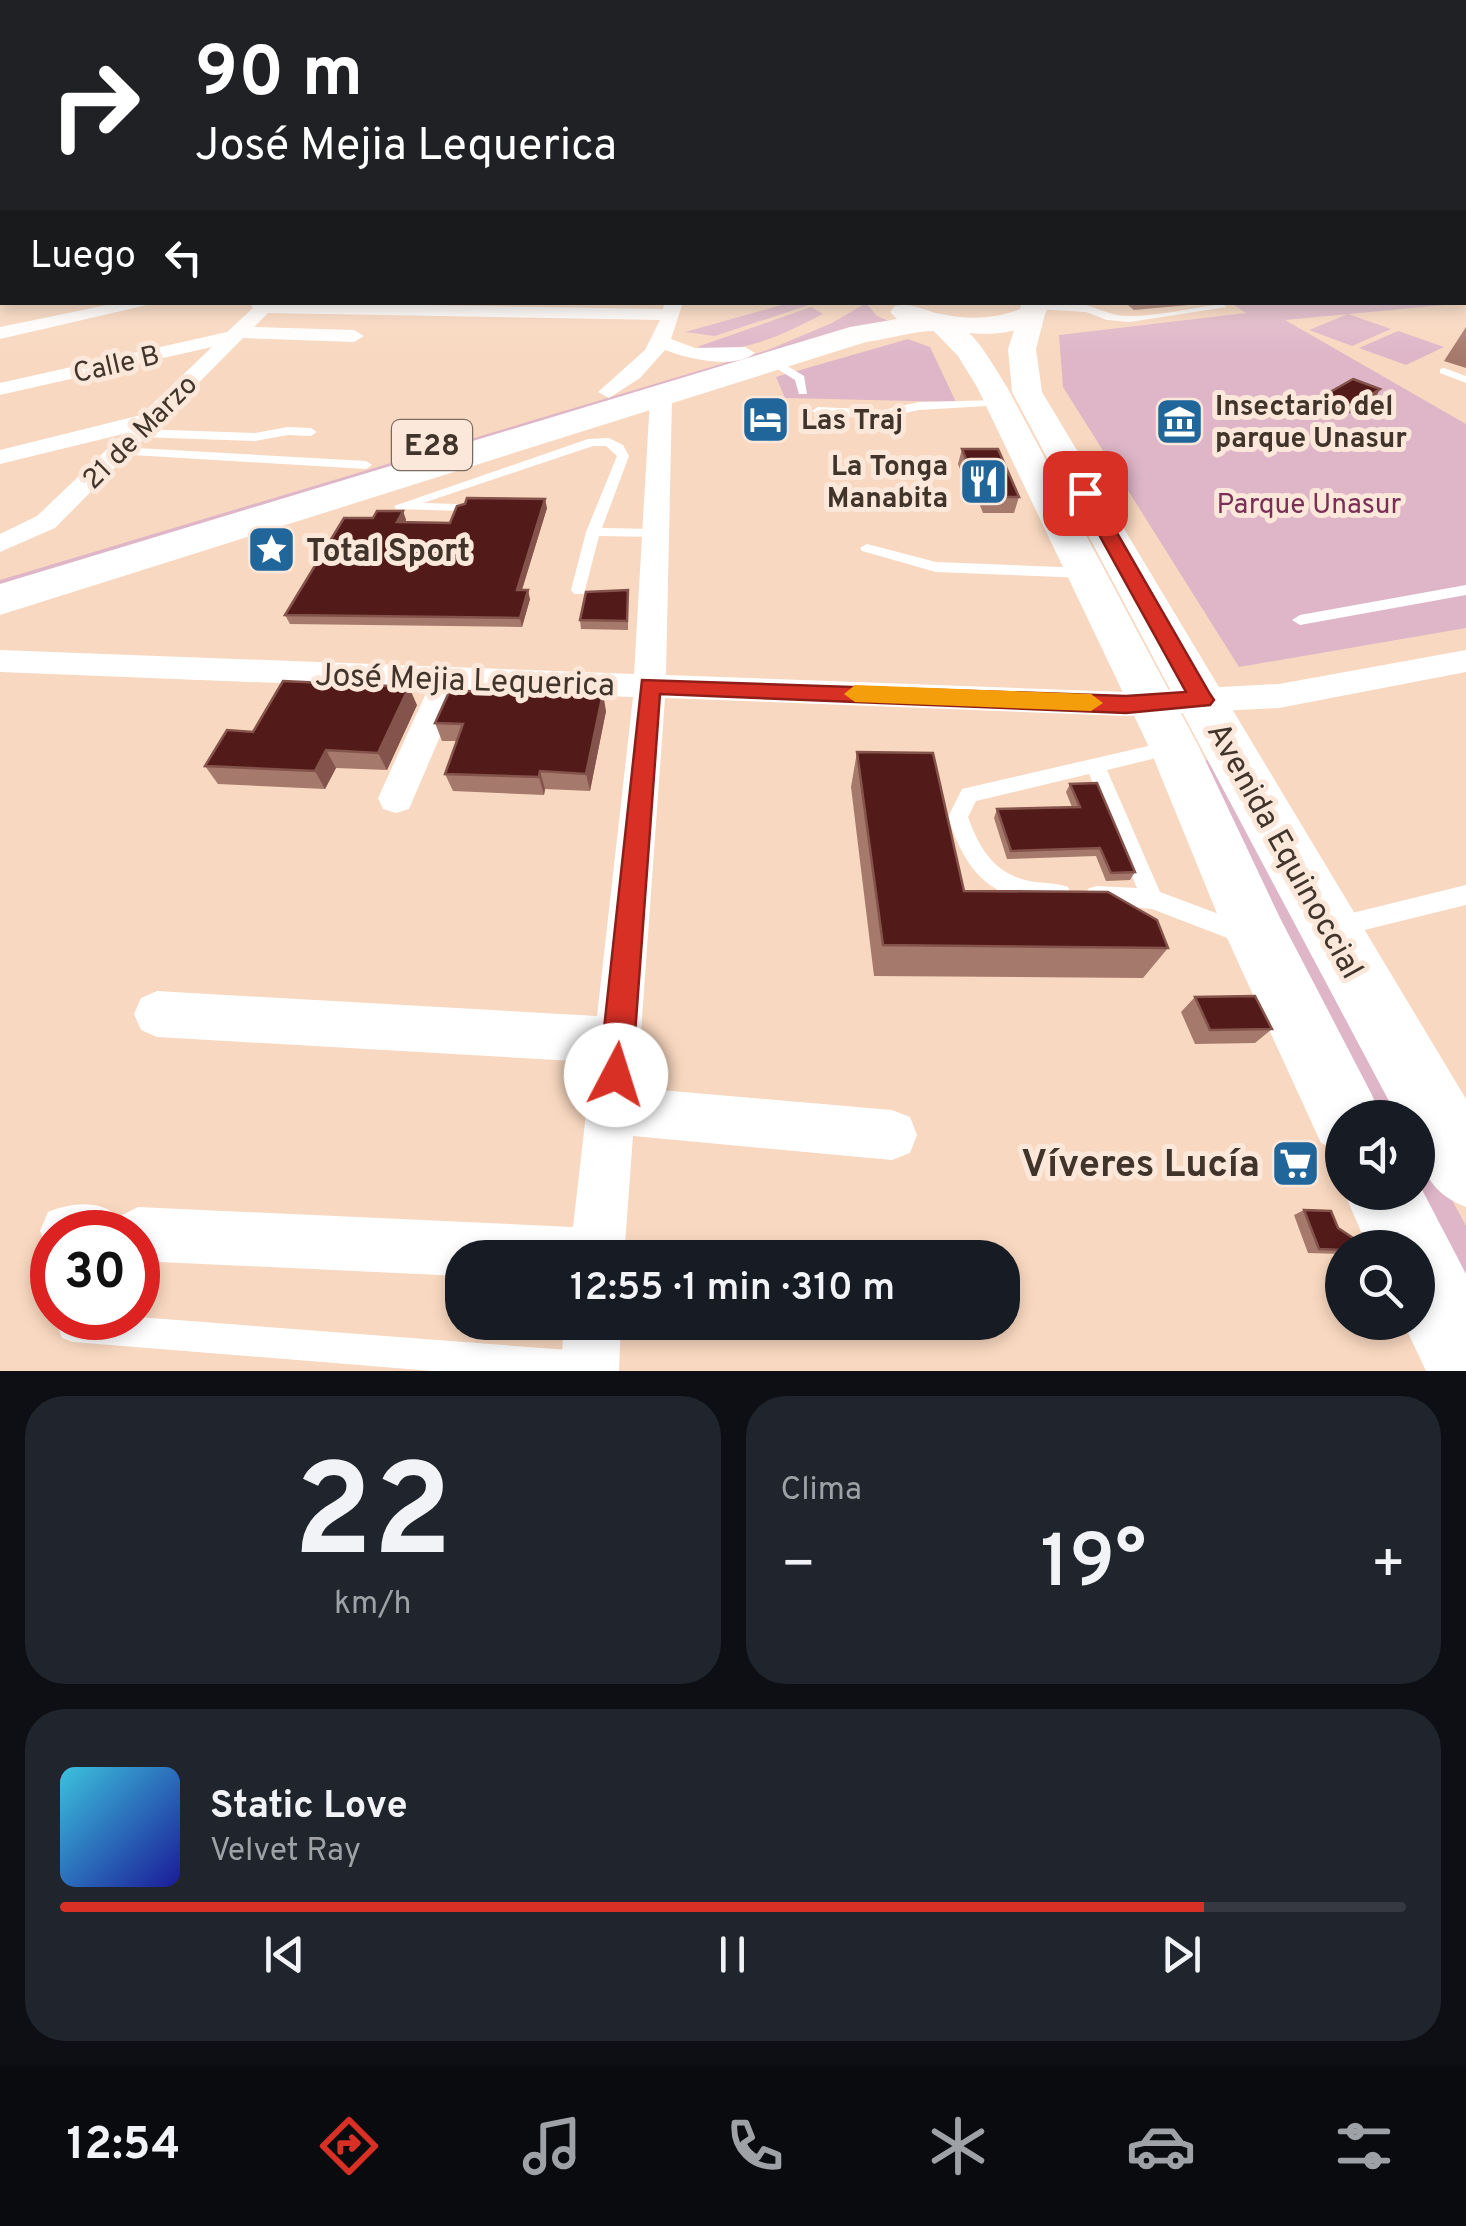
<!DOCTYPE html>
<html lang="es">
<meta charset="utf-8">
<style>
:root{--surface:#171b24;--page:#20242c;--text:#f1f3f6;--muted:#9ea1a6;--line:#363941;--accent:#d93025}
body{margin:0;font-family:Overpass,sans-serif;background:var(--page);color:var(--text);height:100vh;display:flex;flex-direction:column;font-size:38px;white-space:nowrap}
*{box-sizing:border-box;margin:0}
p{font-size:32px;color:var(--muted)}
.icon{flex:none;width:55px;height:55px;fill:none;stroke:currentColor;stroke-width:2;stroke-linecap:round;stroke-linejoin:round}
.map{position:relative;height:1371px;overflow:hidden}
.details{display:flex;flex-direction:column;gap:25px;padding:25px;background:#0d0f14;flex:1}
.details>*{flex:none}
.top-card{position:absolute;left:0px;top:0px;width:1468px;height:305px;box-shadow:0 5px 15px #0003;background:#202124;color:#fff;overflow:hidden}
.tools{position:absolute;left:1325px;top:1100px;display:grid;gap:20px}
.tools a{display:grid;place-items:center;width:110px;height:110px;border-radius:50%;background:var(--surface);box-shadow:0 5px 15px #0003;font-size:50px}
.speed{position:absolute;left:30px;top:1210px;display:flex;gap:20px;font-size:50px;font-weight:700;text-align:center}
.speed>*{display:grid;place-content:center;width:130px;height:130px;border-radius:50%;background:var(--surface);box-shadow:0 5px 15px #0003;line-height:1}
.speed .limit{border:15px solid #d22;background:#fff;color:#111}
.pin{position:absolute;display:grid;place-items:center;width:85px;height:85px;color:#fff;margin:-42px;border-radius:20px;box-shadow:0 5px 15px #0006}
.me{position:absolute;width:110px;margin:-55px;rotate:5deg;stroke-linejoin:round;filter:drop-shadow(0 0 8px #0008)}
.turn{display:flex;align-items:center;gap:35px;height:210px;padding:0 30px;font-size:45px}
.turn .icon{width:130px;height:130px;stroke-width:2.5}
.turn b{display:block;font-size:70px;line-height:85px}
.then{display:flex;align-items:center;height:95px;padding:0 30px;background:#0003;gap:20px;font-size:38px}
.big{font-size:75px;font-weight:600;line-height:1.1}
.details .card{flex:1;display:flex;flex-direction:column;justify-content:center;gap:15px;min-width:0;padding:0 35px;border-radius:40px;background:var(--page)}
.details .dial{align-items:center;gap:0}
.dial b{font-size:130px;line-height:1}
.song{display:flex;align-items:center;gap:30px}
.cover{width:120px;height:120px;border-radius:15px;background:linear-gradient(135deg,hsl(190 70% 55%),hsl(240 70% 35%))}
.played{height:10px;border-radius:5px;background:linear-gradient(90deg,var(--accent) 85%,var(--line) 85%)}
.keys{display:flex;justify-content:space-around;direction:ltr}
.heat{display:flex;justify-content:space-between;align-items:center;font-size:55px;direction:ltr}
.details .tiles{flex:1;display:grid;gap:25px;grid-template-columns:1fr 1fr}
.card:last-child{grid-column:span 2}
.trip{position:absolute;left:445px;top:1240px;width:575px;height:100px;border-radius:40px;background:var(--surface);box-shadow:0 5px 15px #0003;font-weight:600;line-height:100px;text-align:center}
.tab-bar{display:flex;height:160px;justify-content:space-around;align-items:center;background:#090b0e;color:var(--muted)}
.tab-bar .icon{width:70px;height:70px}
.tab-bar .current{color:var(--accent)}
.tab-bar b{font-size:45px;color:var(--text)}
.map>svg:first-child{display:block}
.green{fill:#deb6c8}
.lines{fill:none;stroke-linecap:round;stroke-linejoin:round}
.service{fill:#fff;fill-rule:evenodd}
.minor{fill:#fff;fill-rule:evenodd}
.secondary{fill:#fff;fill-rule:evenodd}
.primary{fill:#fff;fill-rule:evenodd}
.wall{fill:#a5796c}
.shaded-wall{fill:#84534b}
.building{fill:#521a19;stroke:#84534b;stroke-width:2.5}
.route{fill:#d93025;stroke:#8d1f18;stroke-width:2.5}
.slow{fill:#f59e0b}
.labels{text-anchor:middle;stroke-width:10;stroke-linejoin:round;paint-order:stroke}
.far-street-label{font-size:28px;fill:#41352b;stroke:#fce8da}
.far-poi-label{font-size:28px;font-weight:bold;fill:#41352b;stroke:#fce8da;text-anchor:start}
.far-park-label{font-size:28px;fill:#7a2f57;stroke:#fce8da}
.shield{fill:#fce8da;stroke:#796b60;stroke-width:2.5}
.shield-label{font-size:30px;font-weight:bold;fill:#41352b}
.poi-label{font-size:32px;font-weight:bold;fill:#41352b;stroke:#fce8da;text-anchor:start}
.street-label{font-size:32px;fill:#41352b;stroke:#fce8da}
.near-poi-label{font-size:38px;font-weight:bold;fill:#41352b;stroke:#fce8da;text-anchor:end}
</style>
<div class="map">
<svg width="1466" height="1371" viewBox="0 0 1466 1371">
<rect width="100%" height="100%" fill="#f8d8c0"/>
<path class="green" d="M1466,224V303L1285,320L1466,424V628L1239,667L1063,387L1059,335L1246,313L1231,303L1465,302Z
M789,303H815L715,336L685,332Z
M866,303L877,316L896,324L0,592V580L768,350L832,323Z
M811,307L823,314C786,333 739,357 697,347Z
M1348,314L1391,329L1352,346L1309,330Z
M1398,331L1444,347L1406,365L1359,348Z
M908,339L930,347L956,402L785,398L776,377Z
M1197,760L1218,761L1407,1117H1376Z
M1418,1137L1466,1226V1292L1418,1192Z"/>
<g class="lines">
<path class="service" d="M1068,302C1089,302 1106,316 1128,316C1159,316 1192,308 1222,304L1227,307L1130,322L1107,320L1086,312L1037,309L1032,306L1037,303L1071,305Z
M771,361H779L804,376L807,394H799L795,380L771,365Z
M1444,368L1466,376V383L1440,373V369Z
M1000,400L1006,403L1004,405L919,410L883,418L818,415L812,411L818,407L883,410L919,402Z
M396,424L434,443L436,446L426,449L392,431L390,428Z
M288,427L311,428L317,432L311,436L288,435L255,441L139,437L133,433L139,429L255,433Z
M609,438L623,445L629,456L602,528L655,529L662,533L655,537L599,536L584,594H574L571,590L586,532L617,456L606,446H593L423,503L459,504L466,508L464,511L396,509L394,506L588,439Z
M120,447L366,461L372,465L366,469L116,454V448Z
M867,544L936,562L1086,568L1094,573L1086,578L936,572L862,551L860,548Z
M1466,585V595L1300,625L1292,620L1300,615Z
M1174,740L1181,742L1183,747L1181,752L1107,770L1160,892L1251,926L1254,933L1251,940L1243,944L1152,909L1088,903L1085,896L1088,889L1096,886L1137,888L1089,774L976,801L968,817C981,852 996,876 1035,882C1046,883 1057,883 1068,887L1071,894L1068,901C1055,906 1041,902 1027,900C980,891 962,860 948,817L962,789Z
M1466,885V905L1340,936L1332,933L1329,926L1332,919L1340,916Z
M138,1317L581,1351L592,1356L597,1367L595,1371H433L73,1342L62,1338L58,1327L62,1318Z"/>
<path class="minor" d="M2,163V171L0,172V164Z
M1465,173H1466V182H1465Z
M0,187H2V195H0Z
M0,282H2V292H0Z
M122,302H160L0,339V327Z
M249,302L663,309L665,302H683L671,339L695,348L745,347L755,353C734,370 688,359 665,350L640,378L609,398L598,392L645,350L660,320L268,313L254,327L354,330L364,336L354,342L243,338L55,528L0,552V534L37,516L123,434L0,464V450L141,415L212,347L0,395V383L227,332L253,308Z
M661,393L672,399L666,675L1126,692L1279,684L1466,650V672L1279,708L1126,716L665,698L637,1088L892,1110L910,1117L917,1135L910,1153L892,1160L633,1136L624,1258H462V1276L138,1261V1232H52V1252L48,1250L40,1231L48,1212C71,1203 100,1199 118,1217L138,1207L573,1227L592,1062L157,1037L141,1030L134,1014L141,998L157,991L597,1016L633,697L460,690L409,809L396,813L383,809L378,798L428,689L0,672V650L634,674L650,399Z
M564,1322H621L619,1371H561Z"/>
<path class="secondary" d="M1032,306L1045,314L1036,349L1042,392L1466,1099V1207C1423,1190 1418,1161 1418,1118H1398L1012,392L1008,349L1019,314Z
M940,315C971,322 991,362 1007,387L1199,747L1280,918L1371,1093L1382,1118H1342V1152L1321,1143L1227,938L1149,747L977,387L958,356L926,323Z
M1418,1182L1466,1274V1371H1426L1403,1322H1418V1248H1368L1344,1192H1418Z"/>
<path class="primary" d="M1022,302H1051L1042,320C996,341 982,332 935,331C913,331 888,339 866,342L0,615V584L850,327L897,319L890,312L895,306C912,302 924,311 941,314C968,320 995,319 1020,309Z"/>
</g>
<path class="wall" d="M1124,302H1221L1134,310Z
M1466,327V368L1444,361Z
M1325,395L1376,397L1348,414L1320,403Z
M962,449L1019,497L1014,513H983L977,498H971L958,464Z
M547,508L522,590L530,599L522,627L290,624L285,615L403,511L406,520L405,523H450Z
M628,590V630L581,629L580,620Z
M417,705L387,770L336,768L325,789L218,784L205,766L253,732Z
M606,711L590,791L545,789L544,795L453,791L445,774L457,741H442L435,723Z
M857,752L964,891L1168,948L1143,978L874,976L851,787Z
M1070,784L1135,872L1130,880L1106,881L1096,856L1007,859L994,818L997,809L1072,807L1066,792Z
M1195,997L1272,1029L1255,1043L1195,1044L1181,1012Z
M1304,1210L1342,1248V1254L1308,1253L1294,1215Z"/>
<path class="shaded-wall" d="M1380,389L1376,397L1348,414L1353,406Z
M545,499L547,508L519,599L517,590Z
M403,511L406,520L400,531L397,522Z
M528,590L530,599L522,627L520,618Z
M409,687L417,705L387,770L378,753Z
M603,693L606,711L590,791L586,774Z
M326,750L336,768L325,789L315,771Z
M540,771L545,789L544,795L539,777Z"/>
<path class="building" d="M1353,379L1380,389L1353,406L1325,395Z
M962,449H998L1019,497H987L981,483H975Z
M467,498L545,499L517,590H528L520,618L285,615L344,518H373L377,511H403L397,522L450,523L457,506L465,504Z
M628,590L627,621L580,620L586,592Z
M283,681L409,687L378,753L326,750L315,771L205,766L227,730L253,732Z
M450,690L564,696L565,692L603,693L586,774L540,771L539,777L445,774L463,724L435,723Z
M857,752L933,753L964,891L1108,892L1157,920L1168,948L883,945Z
M1097,783L1135,872L1111,873L1100,848L1011,851L997,809L1080,807L1070,784Z
M1255,996L1272,1029L1210,1030L1195,997Z
M1304,1210L1331,1211L1338,1228L1368,1248H1342V1250L1319,1249Z"/>
<linearGradient id="sky" x2="0" y2="1"><stop stop-color="#87b3bb"/><stop offset="0.46" stop-color="#fcede3"/><stop offset="1" stop-color="#fcede3" stop-opacity="0"/></linearGradient>
<rect width="1466" height="355" fill="url(#sky)"/>
<path class="route" d="M1085,488L1094,493L1210,694L1214,700L1210,705L1126,713L660,694L632,1075L627,1087L616,1092L604,1087L599,1075L642,680L1126,696L1186,692L1076,493Z"/>
<path class="slow" d="M855,685L1091,694L1103,703L1091,711L855,702L844,694Z"/>
<defs>
<symbol id="hotel-square" viewBox="-11 -11 22 22"><rect x="-9" y="-9" width="18" height="18" rx="4" fill="#21669b" stroke="#fce8da"/><path d="M-6-4.5h1.5V1H6V5H4.5V3h-9V5H-6ZM-4 0a1.8 1.8 0 1 1 3.6 0ZM.5 0V-2.5h3Q6-2.5 6 0Z" fill="#fff"/></symbol>
<symbol id="museum-square" viewBox="-11 -11 22 22"><rect x="-9" y="-9" width="18" height="18" rx="4" fill="#21669b" stroke="#fce8da"/><path d="M0-6L6-3V-2H-6V-3ZM-5-1h2V3h-2ZM-1-1h2V3h-2ZM3-1h2V3H3ZM-6 4H6V6H-6Z" fill="#fff"/></symbol>
<symbol id="restaurant-square" viewBox="-11 -11 22 22"><rect x="-9" y="-9" width="18" height="18" rx="4" fill="#21669b" stroke="#fce8da"/><path d="M-5-6h1v4h1v-4h1v4h1v-4h1v5L-1.5 .5V6h-2V.5L-5-1ZM5-6V6H3V1.5H1.5Q1.5-4 5-6Z" fill="#fff"/></symbol>
<symbol id="sight-square" viewBox="-11 -11 22 22"><rect x="-9" y="-9" width="18" height="18" rx="4" fill="#21669b" stroke="#fce8da"/><path d="M0-6L1.8-2.2L6-1.7L2.9 1.2L3.7 5.4L0 3.3L-3.7 5.4L-2.9 1.2L-6-1.7L-1.8-2.2Z" fill="#fff"/></symbol>
<symbol id="supermarket-square" viewBox="-11 -11 22 22"><rect x="-9" y="-9" width="18" height="18" rx="4" fill="#21669b" stroke="#fce8da"/><path d="M-6-5.5h2.5l.6 2H6L4.5 2H-2.5L-4.4-4H-6ZM-1.5 3.2a1.3 1.3 0 1 0 .1 0ZM3 3.2a1.3 1.3 0 1 0 .1 0Z" fill="#fff"/></symbol>
</defs>
<g fill-rule="evenodd">
<use href="#hotel-square" x="738" y="392" width="55" height="55"/>
<use href="#museum-square" x="1152" y="394" width="55" height="55"/>
<use href="#restaurant-square" x="956" y="454" width="55" height="55"/>
<use href="#sight-square" x="244" y="522" width="55" height="55"/>
<use href="#supermarket-square" x="1268" y="1136" width="55" height="55"/>
</g>
<g class="labels">
<g class="far-street-label">
<text transform="translate(116 363) rotate(-13)" y="10">Calle B</text>
<text transform="translate(139 431) rotate(-45)" y="10">21 de Marzo</text>
</g>
<g class="far-poi-label">
<text x="1215" y="415">Insectario del<tspan x="1215" dy="32">parque Unasur</tspan></text>
<text x="801" y="429">Las Traj</text>
<text x="948" y="475" text-anchor="end">La Tonga<tspan x="948" dy="32">Manabita</tspan></text>
</g>
<g class="far-park-label">
<text x="1309" y="513">Parque Unasur</text>
</g>
<rect class="shield" x="392" y="420" width="80" height="50" rx="8"/>
<g class="shield-label">
<text x="432" y="455">E28</text>
</g>
<g class="poi-label">
<text x="306" y="561">Total Sport</text>
</g>
<g class="street-label">
<text transform="translate(465 679) rotate(2)" y="11">José Mejia Lequerica</text>
<text transform="translate(1286 850) rotate(61)" y="11">Avenida Equinoccial</text>
</g>
<g class="near-poi-label">
<text x="1260" y="1176">Víveres Lucía</text>
</g>
</g>
</svg>
<div class="tools">
<a><svg class="icon" aria-label="sound" viewBox="0 0 24 24"><path d="M4 9h4l5-4v14l-5-4H4zM17 9q2 3 0 6"/></svg></a>
<a><svg class="icon" aria-label="search" viewBox="0 0 24 24"><circle cx="10" cy="10" r="6"/><path d="M15 15l6 6"/></svg></a>
</div>
<div class="speed"><div class="limit">30</div></div>
<div class="pin" style="left:1085px;top:493px;background:#d93025"><svg class="icon" aria-label="arrive" viewBox="0 0 24 24"><path d="M6 21V4h12l-3 4 3 4H6"/></svg></div>
<svg class="me" style="left:616px;top:1075px" viewBox="-20 -20 40 40"><circle r="19" fill="#fff"/><path d="M0-13L10 11 0 6-10 11z" fill="#d93025"/></svg>
<div class="trip">12:55 · 1 min · 310 m</div>
<div class="top-card">
<div class="turn"><svg class="icon" aria-label="right" viewBox="0 0 24 24"><path d="M7 20v-9h11M14 6l5 5-5 5"/></svg><div><b>90 m</b>José Mejia Lequerica</div></div>
<div class="then">Luego<svg class="icon" aria-label="left" viewBox="0 0 24 24"><path d="M17 20v-9H6M10 6l-5 5 5 5"/></svg></div>
</div>
</div>
<section class="details">
<div class="tiles">
<div class="card dial"><b>22</b><p>km/h</p></div>
<div class="card"><p>Clima</p>
<div class="heat"><a>−</a><b class="big">19°</b><a>+</a></div>
</div>
<div class="card">
<div class="song"><i class="cover"></i><div><b>Static Love</b><p>Velvet Ray</p></div></div>
<div class="played"></div>
<div class="keys"><svg class="icon" aria-label="previous" viewBox="0 0 24 24"><path d="M18 5L8 12l10 7zM5 5v14"/></svg><svg class="icon" aria-label="pause" viewBox="0 0 24 24"><path d="M8 5v14M16 5v14"/></svg><svg class="icon" aria-label="next" viewBox="0 0 24 24"><path d="M6 5l10 7-10 7zM19 5v14"/></svg></div>
</div>
</div>
</section>
<nav class="tab-bar">
<b>12:54</b>
<svg class="icon current" aria-label="directions" viewBox="0 0 24 24"><path d="M12 3l9 9-9 9-9-9zM9 14v-3h6M13 9l2 2-2 2"/></svg>
<svg class="icon" aria-label="music" viewBox="0 0 24 24"><path d="M9 18V5l10-2v13"/><circle cx="6" cy="18" r="3"/><circle cx="16" cy="16" r="3"/></svg>
<svg class="icon" aria-label="phone" viewBox="0 0 24 24"><path d="M5 4h4l2 5-3 2q2 4 5 5l2-3 5 2v4C11 20 4 13 5 4z"/></svg>
<svg class="icon" aria-label="climate" viewBox="0 0 24 24"><path d="M12 3v18M4 7l16 10M4 17L20 7"/></svg>
<svg class="icon" aria-label="car" viewBox="0 0 24 24"><path d="M5 17H2v-5l4-1 3-4h7l3 4 3 1v5h-3M9 17h6M6 11h13"/><circle cx="7" cy="17" r="2"/><circle cx="17" cy="17" r="2"/></svg>
<svg class="icon" aria-label="filters" viewBox="0 0 24 24"><path d="M4 7h16M4 17h16"/><circle cx="9" cy="7" r="2"/><circle cx="15" cy="17" r="2"/></svg>
</nav>
